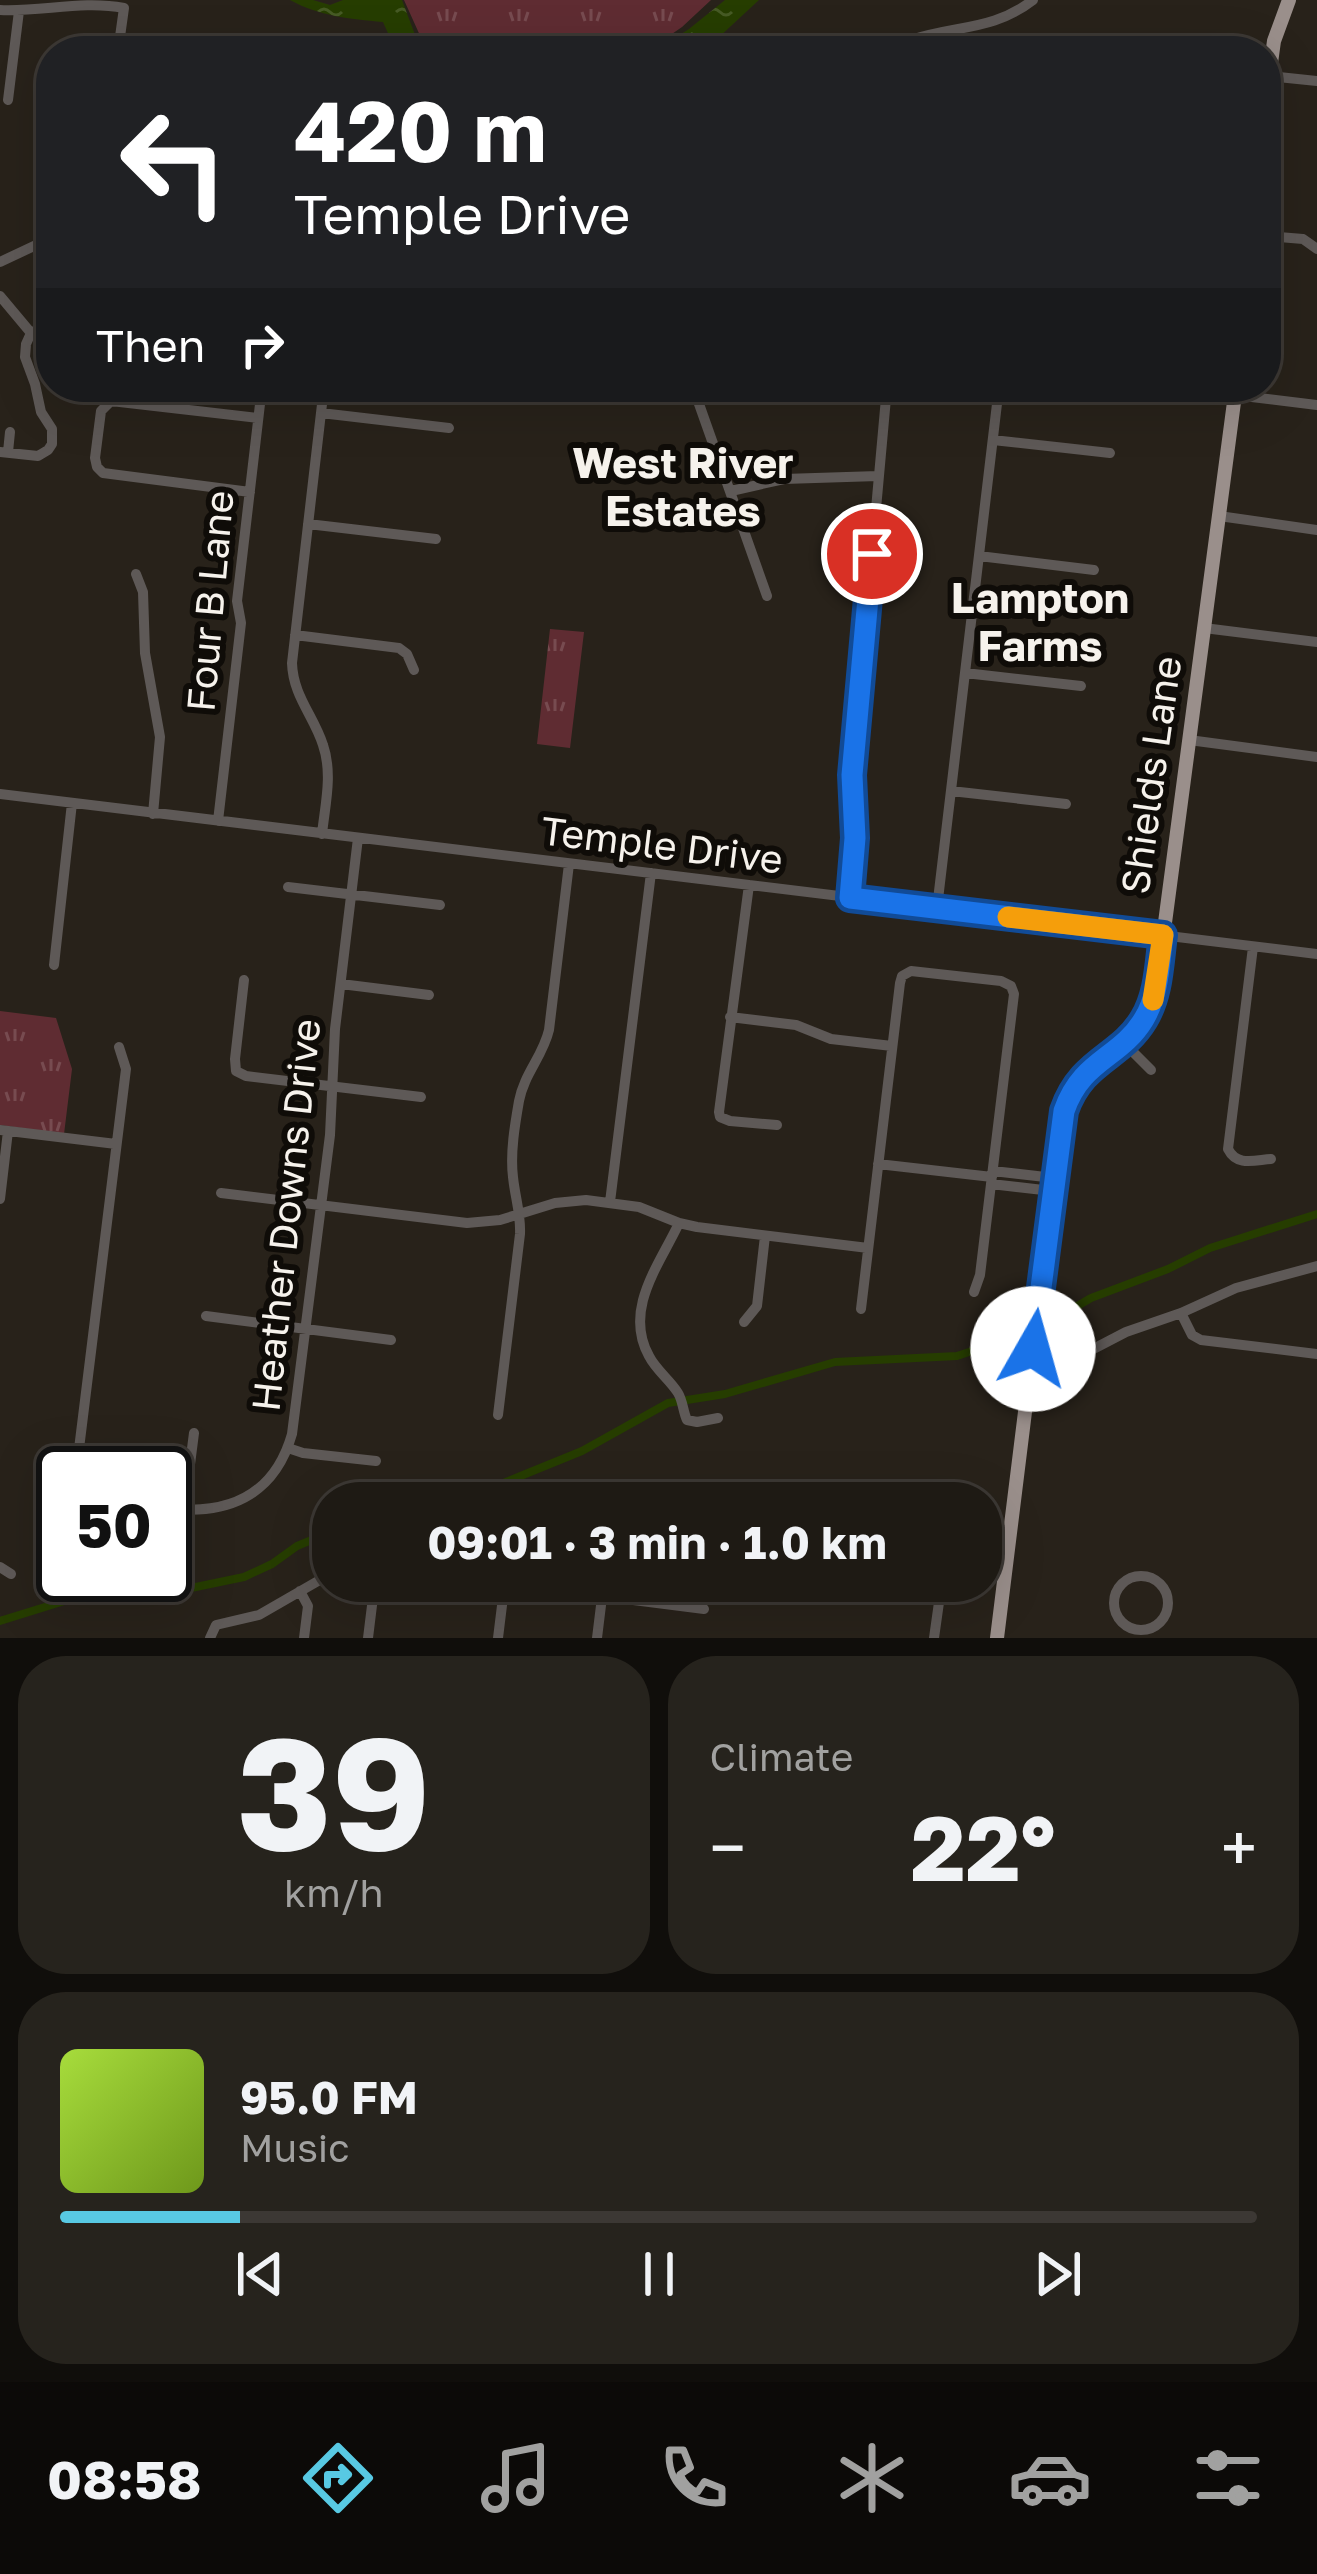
<!DOCTYPE html>
<meta charset="utf-8">
<style>
:root{--surface:#1e1a14;--page:#26231d;--text:#f1f3f6;--muted:#a1a1a0;--line:#3c3834;--accent:#58c9e3}
body{margin:0;font-family:"Golos Text",sans-serif;background:var(--page);color:var(--text);height:100vh;display:flex;flex-direction:column;font-size:45px;white-space:nowrap}
*{box-sizing:border-box;margin:0}
p{font-size:39px;color:var(--muted)}
.icon{flex:none;width:66px;height:66px;fill:none;stroke:currentColor;stroke-width:2;stroke-linecap:round;stroke-linejoin:round}
.map{position:relative;height:1638px;overflow:hidden}
.sheet{display:flex;flex-direction:column;gap:18px;padding:18px;background:#100e0b;flex:1}
.sheet>*{flex:none}
.top-card{position:absolute;left:36px;top:36px;width:1245px;height:366px;border-radius:48px;box-shadow:0 12px 48px #0002,0 0 0 3px var(--line);background:#202124;color:#fff;overflow:hidden}
.speed{position:absolute;left:36px;top:1446px;display:flex;gap:24px;font-size:60px;font-weight:700;text-align:center}
.speed>*{display:grid;place-content:center;width:156px;height:156px;border-radius:50%;background:var(--surface);box-shadow:0 12px 48px #0002,0 0 0 3px var(--line);line-height:1}
.speed .limit{border:6px solid #111;border-radius:18px;background:#fff;color:#111}
.pin{position:absolute;display:grid;place-items:center;width:102px;height:102px;color:#fff;margin:-51px;border:6px solid #fff;border-radius:50%;box-shadow:0 3px 12px #0007}
.me{position:absolute;width:132px;margin:-66px;rotate:7deg;stroke-linejoin:round;filter:drop-shadow(0 0 9px #0008)}
.turn{display:flex;align-items:center;gap:42px;height:252px;padding:0 60px;font-size:54px}
.turn .icon{width:156px;height:156px;stroke-width:2.5}
.turn b{display:block;font-size:84px;line-height:102px}
.then{display:flex;align-items:center;height:114px;padding:0 60px;background:#0003;gap:24px;font-size:45px}
.big{font-size:90px;font-weight:700;line-height:1.1}
.sheet .widget{flex:1;display:flex;flex-direction:column;justify-content:center;gap:18px;min-width:0;padding:0 42px;border-radius:48px;background:var(--page)}
.sheet .dial{align-items:center;gap:0}
.dial b{font-size:156px;line-height:1}
.song{display:flex;align-items:center;gap:36px}
.cover{width:144px;height:144px;border-radius:18px;background:linear-gradient(135deg,hsl(80 70% 55%),hsl(80 70% 35%))}
.played{height:12px;border-radius:6px;background:linear-gradient(90deg,var(--accent) 15%,var(--line) 15%)}
.keys{display:flex;justify-content:space-around;direction:ltr}
.heat{display:flex;justify-content:space-between;align-items:center;font-size:66px;direction:ltr}
.sheet .tiles{flex:1;display:grid;gap:18px;grid-template-columns:1fr 1fr}
.widget:last-child{grid-column:span 2}
.trip{position:absolute;left:312px;top:1482px;width:690px;height:120px;border-radius:48px;background:var(--surface);box-shadow:0 12px 48px #0002,0 0 0 3px var(--line);font-weight:700;line-height:120px;text-align:center}
.tabs{display:flex;height:192px;justify-content:space-around;align-items:center;background:#0c0a08;color:var(--muted)}
.tabs .icon{width:84px;height:84px}
.tabs .selected{color:var(--accent)}
.tabs b{font-size:54px;color:var(--text)}
.map>svg:first-child{display:block}
.grass{fill:url(#grass-tufts)}
.water{fill:url(#water-ripples)}
.lines{fill:none;stroke-linecap:round;stroke-linejoin:round}
.canal{stroke:#263d00;stroke-width:8}
.minor{stroke:#5e5957;stroke-width:10}
.major{stroke:#9a8f8b;stroke-width:14}
.route-casing{stroke:#114b97;stroke-width:30}
.route{stroke:#1a73e8;stroke-width:21}
.slow{stroke:#f59e0b;stroke-width:21}
.labels{text-anchor:middle;stroke-width:12;stroke-linejoin:round;paint-order:stroke}
.street-label{font-size:39px;fill:#f6f2ec;stroke:#0f0c08}
.neighbourhood-label{font-size:42px;font-weight:bold;fill:#f6f2ec;stroke:#0f0c08}
</style>
<div class="map">
<svg width="1317" height="1638" viewBox="0 0 1317 1638">
<defs>
<pattern id="grass-tufts" width="24" height="20" patternUnits="userSpaceOnUse" patternTransform="scale(3)"><rect width="24" height="20" fill="#5f2c32"/><path d="M3 7l-1-3M5 7V3M7 7l1-3M15 17l-1-3M17 17v-4M19 17l1-3" fill="none" stroke="#774b50"/></pattern>
<pattern id="water-ripples" width="26" height="14" patternUnits="userSpaceOnUse" patternTransform="scale(3)"><rect width="26" height="14" fill="#263d00"/><path d="M2 4q2-2 4 0t4 0M15 11q2-2 4 0t4 0" fill="none" stroke="#465a25"/></pattern>
</defs>
<rect width="100%" height="100%" fill="#28221a"/>
<path class="grass" d="M404,0H711L682,27L647,51H427Z
M550,629L584,632L570,748L537,744Z
M0,1011L56,1018L72,1069L64,1134L0,1125Z"/>
<path class="water" d="M290,0H313L330,5L343,0H402L421,51H396L383,22C350,19 319,16 290,0Z
M725,0H759L704,51H655L689,29Z"/>
<g class="lines">
<path class="canal" d="M1050,1322L1091,1298L1168,1269L1210,1248L1317,1214
M454,1503L582,1451L668,1403L725,1394L835,1362L957,1356L1023,1334
M0,1621L74,1598L102,1585L137,1583L191,1588L244,1577L272,1564L297,1546L319,1537H333"/>
<path class="minor" d="M0,10C42,12 82,0 124,8L118,51
M909,51L911,40C956,25 993,31 1033,0
M1269,76L1317,81
M8,100L19,11
M1266,236L1303,239L1317,249
M0,262L51,238
M0,296L31,333
M31,333L51,323
M542,387C576,408 588,399 624,387
M693,387L767,596
M1235,395L1317,405
M163,406L166,387
M321,413L449,428
M993,440L1110,453
M0,452L38,456L48,450L52,444V429L41,412L35,384L25,357L26,344L31,333
M8,452L10,432
M731,491L784,479L878,476
M250,492L103,473L97,467L95,458L101,411L111,401L258,418
M1219,516L1317,530
M308,524L436,539
M979,556L1094,570
M136,574L143,592L145,653L160,737L153,814
M1204,628L1317,642
M295,635L399,648L407,654L414,670
M965,673L1081,686
M1189,740L1317,757
M951,791L1066,804
M0,794L1317,954
M218,821L241,623L237,601L262,387
M322,834C325,805 333,774 323,745C314,716 293,696 292,663L324,387
M749,885L719,1112L720,1117L730,1121L777,1125
M288,887L440,905
M850,897L855,839L852,775L887,387
M937,908L999,387
M1253,947L1228,1149C1237,1167 1255,1160 1271,1159
M54,965L72,803
M244,980L235,1059L236,1071L246,1076L421,1097
M341,984L429,995
M730,1017L796,1025L831,1039L892,1046
M1124,1043L1151,1070
M0,1130L116,1144
M878,1164L992,1177
M993,1171L1054,1178
M991,1184L1052,1191
M221,1193L467,1223L500,1220L555,1203L586,1200L639,1207L679,1223L697,1227L868,1248
M0,1199L8,1131
M610,1202L651,873
M679,1223C660,1264 623,1309 649,1356C656,1370 670,1380 678,1393C683,1401 683,1412 687,1420L697,1422L718,1418
M861,1309L900,983L902,976L911,971L1001,981L1011,986L1014,994L980,1275L974,1292
M1181,1313L1192,1335L1201,1340L1317,1354
M206,1316L391,1340
M744,1322L757,1306L765,1236
M1076,1358L1126,1332L1181,1313L1236,1288L1317,1266
M498,1415L520,1234C521,1214 515,1197 513,1177C510,1153 515,1124 519,1101C524,1074 543,1056 549,1030L569,864
M288,1448L303,1453L376,1461
M76,1473L126,1069L119,1047
M165,1508C226,1516 274,1497 292,1434L330,1135L335,1029L358,838
M184,1511L194,1433
M981,1562L990,1563
M0,1567L11,1574
M1114 1603a27 27 0 1 1 54 0a27 27 0 1 1-54 0Z
M300,1591L308,1606L304,1638
M602,1596L704,1609
M210,1638L216,1625L259,1615L318,1581L333,1576
M368,1638L375,1581
M498,1638L505,1581
M597,1638L604,1581
M934,1638L942,1581"/>
<path class="major" d="M1266,99L1274,41L1289,0
M997,1638L1061,1121C1079,1051 1143,1055 1157,983L1236,387"/>
</g>
<g class="lines">
<defs>
<path id="route" d="M872,554L852,775L855,838L850,898L1163,935C1159,964 1159,994 1144,1019C1120,1059 1082,1059 1064,1111L1033,1349"/>
</defs>
<use href="#route" class="route-casing"/>
<use href="#route" class="route"/>
<path class="slow" d="M1008,917L1163,935L1153,1000"/>
</g>
<g class="labels">
<g class="street-label">
<text transform="translate(210 601) rotate(-85)" y="14">Four B Lane</text>
<text transform="translate(1151 775) rotate(-82)" y="14">Shields Lane</text>
<text transform="translate(662 845) rotate(7)" y="14">Temple Drive</text>
<text transform="translate(286 1215) rotate(-84)" y="14">Heather Downs Drive</text>
</g>
<g class="neighbourhood-label">
<text x="683" y="478">West River<tspan x="683" dy="48">Estates</tspan></text>
<text x="1040" y="613">Lampton<tspan x="1040" dy="48">Farms</tspan></text>
</g>
</g>
</svg>
<div class="speed"><div class="limit">50</div></div>
<div class="pin" style="left:872px;top:554px;background:#d93025"><svg class="icon" aria-label="arrive" viewBox="0 0 24 24"><path d="M6 21V4h12l-3 4 3 4H6"/></svg></div>
<svg class="me" style="left:1033px;top:1349px" viewBox="-20 -20 40 40"><circle r="19" fill="#fff"/><path d="M0-13L10 11 0 6-10 11z" fill="#1a73e8"/></svg>
<div class="trip">09:01 · 3 min · 1.0 km</div>
<div class="top-card">
<div class="turn"><svg class="icon" aria-label="left" viewBox="0 0 24 24"><path d="M17 20v-9H6M10 6l-5 5 5 5"/></svg><div><b>420 m</b>Temple Drive</div></div>
<div class="then">Then<svg class="icon" aria-label="right" viewBox="0 0 24 24"><path d="M7 20v-9h11M14 6l5 5-5 5"/></svg></div>
</div>
</div>
<section class="sheet">
<div class="tiles">
<div class="widget dial"><b>39</b><p>km/h</p></div>
<div class="widget"><p>Climate</p>
<div class="heat"><a>−</a><b class="big">22°</b><a>+</a></div>
</div>
<div class="widget">
<div class="song"><i class="cover"></i><div><b>95.0 FM</b><p>Music</p></div></div>
<div class="played"></div>
<div class="keys"><svg class="icon" aria-label="previous" viewBox="0 0 24 24"><path d="M18 5L8 12l10 7zM5 5v14"/></svg><svg class="icon" aria-label="pause" viewBox="0 0 24 24"><path d="M8 5v14M16 5v14"/></svg><svg class="icon" aria-label="next" viewBox="0 0 24 24"><path d="M6 5l10 7-10 7zM19 5v14"/></svg></div>
</div>
</div>
</section>
<nav class="tabs">
<b>08:58</b>
<svg class="icon selected" aria-label="directions" viewBox="0 0 24 24"><path d="M12 3l9 9-9 9-9-9zM9 14v-3h6M13 9l2 2-2 2"/></svg>
<svg class="icon" aria-label="music" viewBox="0 0 24 24"><path d="M9 18V5l10-2v13"/><circle cx="6" cy="18" r="3"/><circle cx="16" cy="16" r="3"/></svg>
<svg class="icon" aria-label="phone" viewBox="0 0 24 24"><path d="M5 4h4l2 5-3 2q2 4 5 5l2-3 5 2v4C11 20 4 13 5 4z"/></svg>
<svg class="icon" aria-label="climate" viewBox="0 0 24 24"><path d="M12 3v18M4 7l16 10M4 17L20 7"/></svg>
<svg class="icon" aria-label="car" viewBox="0 0 24 24"><path d="M5 17H2v-5l4-1 3-4h7l3 4 3 1v5h-3M9 17h6M6 11h13"/><circle cx="7" cy="17" r="2"/><circle cx="17" cy="17" r="2"/></svg>
<svg class="icon" aria-label="filters" viewBox="0 0 24 24"><path d="M4 7h16M4 17h16"/><circle cx="9" cy="7" r="2"/><circle cx="15" cy="17" r="2"/></svg>
</nav>
